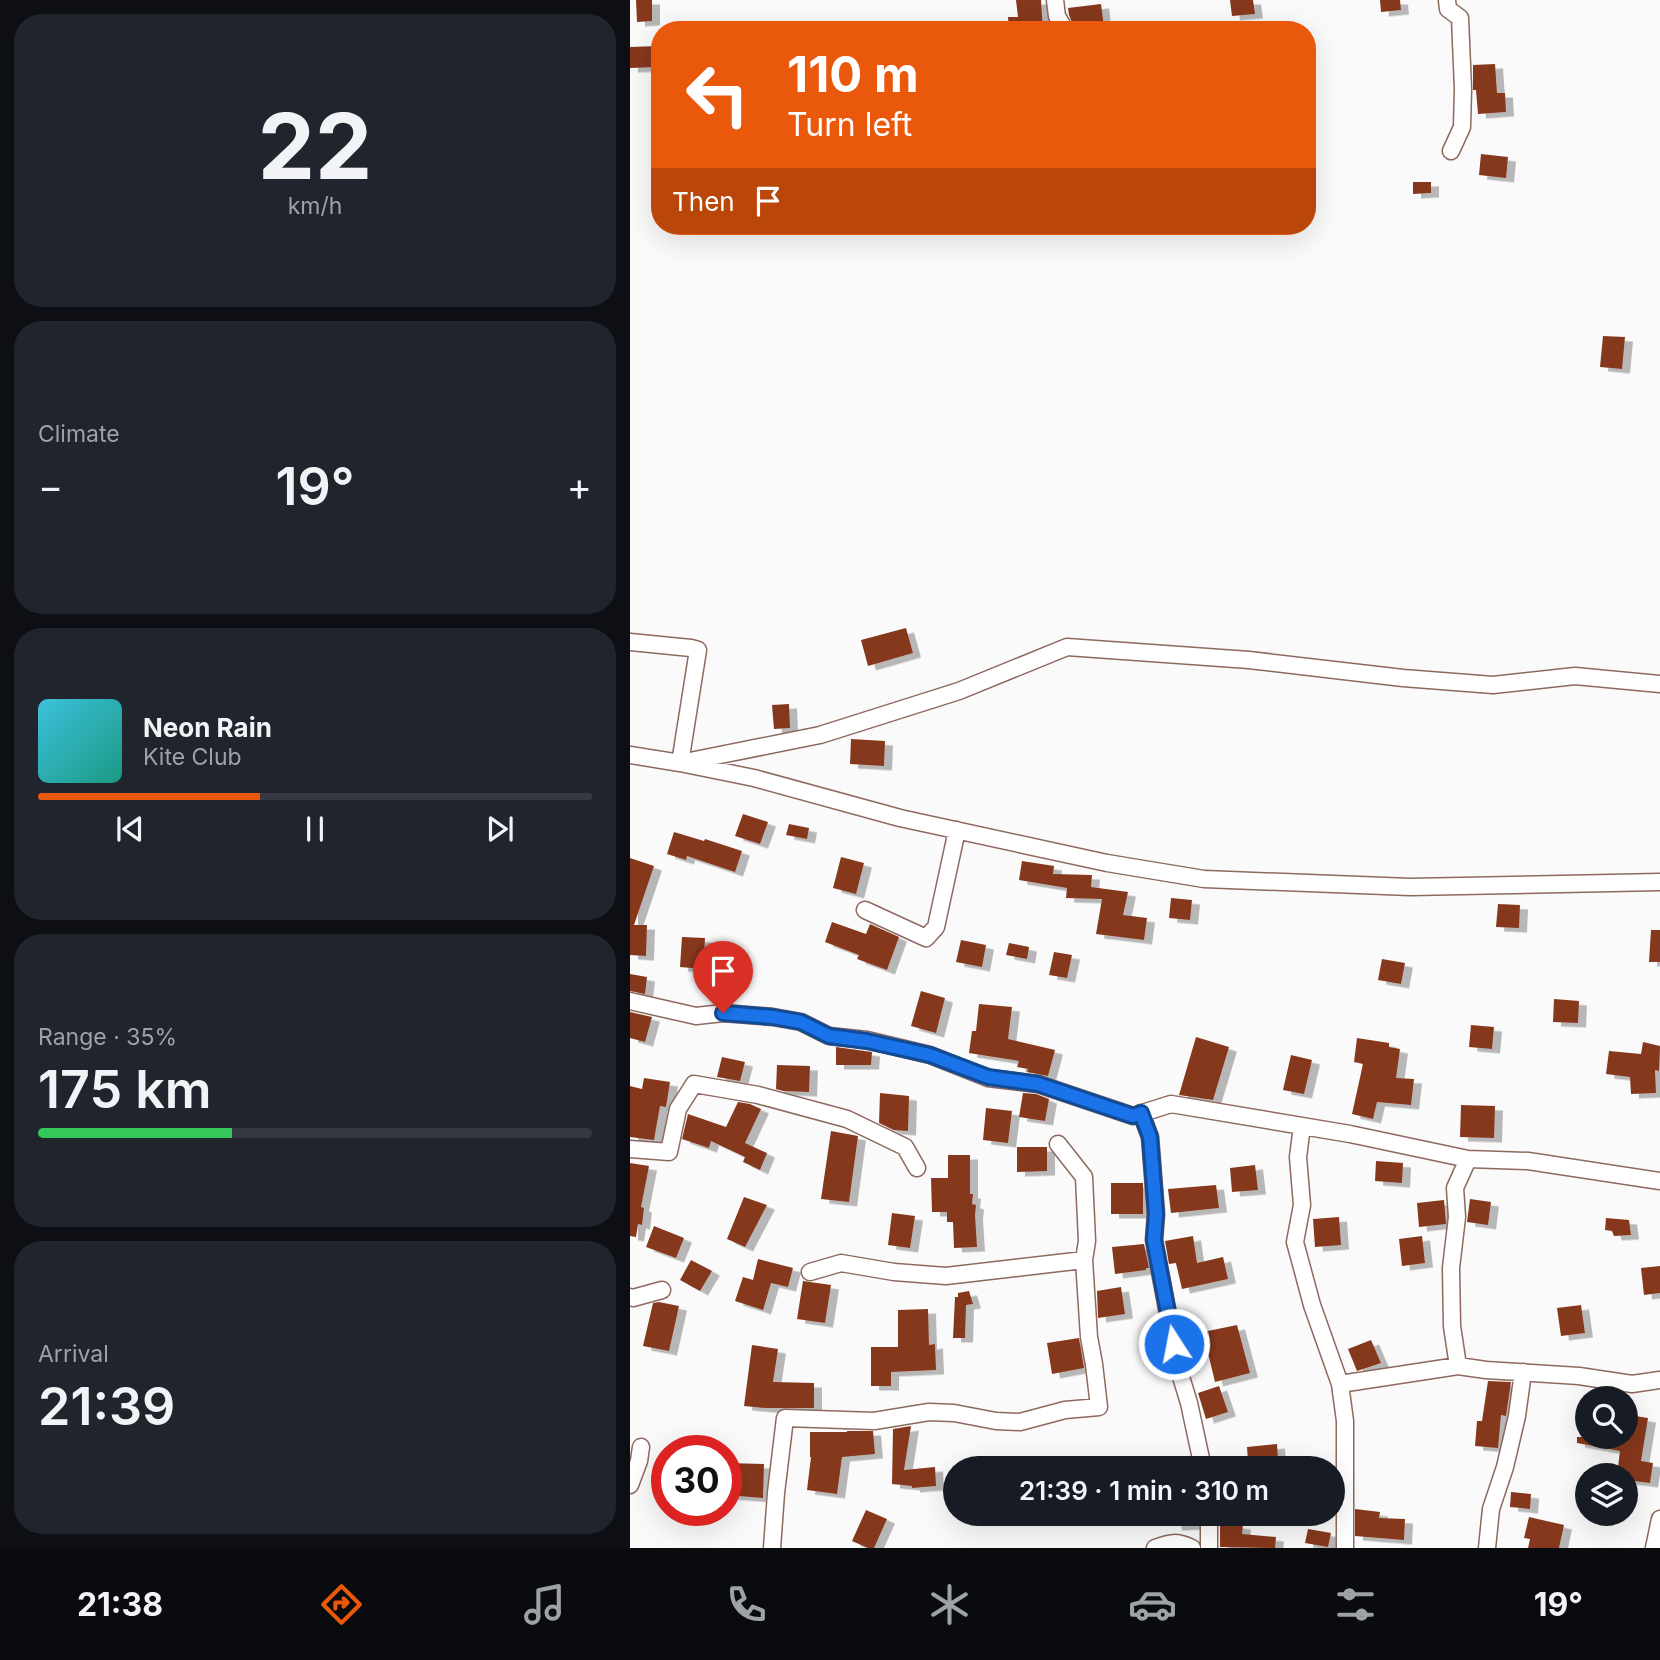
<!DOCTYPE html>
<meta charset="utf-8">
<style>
:root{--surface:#171b24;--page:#20242c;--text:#f1f3f6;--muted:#9ea1a6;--line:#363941;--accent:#ea580c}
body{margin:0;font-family:Inter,sans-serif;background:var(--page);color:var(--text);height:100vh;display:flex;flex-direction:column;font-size:26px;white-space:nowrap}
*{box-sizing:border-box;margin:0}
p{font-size:23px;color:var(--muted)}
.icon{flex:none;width:38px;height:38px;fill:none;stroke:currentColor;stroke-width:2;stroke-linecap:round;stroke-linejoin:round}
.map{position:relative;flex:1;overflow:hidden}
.sheet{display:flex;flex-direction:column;gap:14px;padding:14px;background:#0d0f14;width:630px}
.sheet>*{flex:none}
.top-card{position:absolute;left:21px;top:21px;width:665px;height:214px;border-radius:28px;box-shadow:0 7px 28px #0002;background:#ea580c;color:#fff;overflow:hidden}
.buttons{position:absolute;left:945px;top:1386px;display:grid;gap:14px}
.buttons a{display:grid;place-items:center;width:63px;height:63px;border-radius:50%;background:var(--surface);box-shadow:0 7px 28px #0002;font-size:35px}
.speed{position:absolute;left:21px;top:1435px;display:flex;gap:14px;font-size:35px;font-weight:700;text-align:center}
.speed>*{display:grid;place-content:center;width:91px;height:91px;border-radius:50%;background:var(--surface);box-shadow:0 7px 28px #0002;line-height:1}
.speed .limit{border:10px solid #d22;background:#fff;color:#111}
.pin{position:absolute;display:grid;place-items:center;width:60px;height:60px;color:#fff;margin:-72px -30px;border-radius:50% 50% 50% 0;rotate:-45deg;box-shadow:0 0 7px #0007}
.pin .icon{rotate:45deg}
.me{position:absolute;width:77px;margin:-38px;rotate:349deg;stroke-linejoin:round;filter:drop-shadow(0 0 5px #0008)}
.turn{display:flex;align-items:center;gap:24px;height:147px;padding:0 21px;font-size:32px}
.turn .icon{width:91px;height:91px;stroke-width:2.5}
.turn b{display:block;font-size:49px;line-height:60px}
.then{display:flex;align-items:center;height:66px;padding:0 21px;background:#0003;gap:14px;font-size:26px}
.big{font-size:52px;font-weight:600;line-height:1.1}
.sheet .tile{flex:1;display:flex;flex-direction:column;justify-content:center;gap:10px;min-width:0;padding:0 24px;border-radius:28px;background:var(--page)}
.sheet .dial{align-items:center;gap:0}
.dial b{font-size:91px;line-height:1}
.song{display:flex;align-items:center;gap:21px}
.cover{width:84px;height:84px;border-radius:10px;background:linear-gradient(135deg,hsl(190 70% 55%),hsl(170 70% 35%))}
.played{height:7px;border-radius:4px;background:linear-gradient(90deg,var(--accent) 40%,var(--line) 40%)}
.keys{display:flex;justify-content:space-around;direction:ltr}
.heat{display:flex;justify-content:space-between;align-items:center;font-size:38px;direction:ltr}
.charge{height:10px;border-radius:5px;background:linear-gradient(90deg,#34c759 35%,var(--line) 0)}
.trip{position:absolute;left:313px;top:1456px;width:402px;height:70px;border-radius:35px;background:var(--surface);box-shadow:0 7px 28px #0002;font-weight:600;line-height:70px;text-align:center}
.tab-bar{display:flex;height:112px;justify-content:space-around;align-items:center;background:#090b0e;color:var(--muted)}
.tab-bar .icon{width:49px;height:49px}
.tab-bar .current{color:var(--accent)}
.tab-bar b{font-size:32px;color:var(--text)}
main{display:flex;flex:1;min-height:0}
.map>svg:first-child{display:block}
.building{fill:#86391f;filter:url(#shadow)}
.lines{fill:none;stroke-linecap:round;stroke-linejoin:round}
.street-casing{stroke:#8d695e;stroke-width:19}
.street{stroke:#fff;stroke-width:16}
.route-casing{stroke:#114b97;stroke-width:18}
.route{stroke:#1a73e8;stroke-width:12}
</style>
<main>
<section class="sheet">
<div class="tile dial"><b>22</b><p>km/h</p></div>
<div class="tile"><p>Climate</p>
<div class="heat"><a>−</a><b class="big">19°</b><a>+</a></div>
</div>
<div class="tile">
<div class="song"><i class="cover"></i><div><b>Neon Rain</b><p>Kite Club</p></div></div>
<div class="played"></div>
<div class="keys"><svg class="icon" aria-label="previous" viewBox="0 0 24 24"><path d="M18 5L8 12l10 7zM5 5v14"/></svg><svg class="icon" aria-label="pause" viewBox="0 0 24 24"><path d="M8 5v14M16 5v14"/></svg><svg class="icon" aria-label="next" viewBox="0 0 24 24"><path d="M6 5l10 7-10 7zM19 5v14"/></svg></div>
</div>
<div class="tile"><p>Range · 35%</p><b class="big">175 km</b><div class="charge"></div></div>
<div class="tile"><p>Arrival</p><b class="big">21:39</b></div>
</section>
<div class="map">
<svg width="1030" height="1548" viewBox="0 0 1030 1548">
<defs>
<filter id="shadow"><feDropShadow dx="8" dy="4.5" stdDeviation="0" flood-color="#0004"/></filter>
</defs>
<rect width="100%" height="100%" fill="#fafafa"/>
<path class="building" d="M6,0H22V21L7,22Z
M386,0H411L413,30H379L378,17H388Z
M600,0H623L625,14L602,16Z
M750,0H770L771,10L751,12Z
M471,4L474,27L445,30L439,15L438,8Z
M28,46V67L0,68V47Z
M865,64L867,93H875L876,112L848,114L846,90H843V65Z
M851,154L878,157L876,178L849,175Z
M783,182H801V193L783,194Z
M973,336L995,337L992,369L970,367Z
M276,628L283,653L238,666L231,640Z
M159,704L160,728L144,729L142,705Z
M221,739L255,741L254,766L220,764Z
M113,814L138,822L130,844L105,836Z
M159,824L179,828L177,839L156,835Z
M44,832L74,841L75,839L112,851L105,872L57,856L56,860L37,854Z
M211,857L234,863L226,894L203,888Z
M0,858L24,866L4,925H17L16,956L0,955Z
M392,861L424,866L423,874L462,875L461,887L498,892L493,915L517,918L514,940L466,934L472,899L436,898L437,888L389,880Z
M541,898L562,900L560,920L539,918Z
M868,904L890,905L889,928L866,927Z
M202,922L236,934L240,924L269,937L257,970L227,959L229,955L195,942Z
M1021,930H1030V962H1019Z
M52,937L75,938L73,969L50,967Z
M331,940L356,945L352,967L326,962Z
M379,943L399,947L397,959L376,955Z
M424,952L442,955L437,978L419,975Z
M752,959L775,963L771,984L748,980Z
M0,974L17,977L15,994L0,991Z
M291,991L315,998L306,1033L281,1026Z
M924,999L949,1001L948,1023L923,1022Z
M349,1004L382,1007L378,1039L425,1050L418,1076L397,1072L398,1069L387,1067L389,1061L339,1053L342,1031H346Z
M0,1012L22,1017L15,1042L0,1038Z
M841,1025L864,1027L862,1049L839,1047Z
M566,1037L599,1047L583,1100L549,1095Z
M727,1038L759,1043V1047L770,1049L766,1078L784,1079L781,1105L747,1102L743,1119L722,1114L733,1064L724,1062Z
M1013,1042L1030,1046L1029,1071L1025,1070L1026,1093L1001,1094L1000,1077L976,1074L979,1051L1011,1054Z
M206,1047L242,1052L241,1065H206Z
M661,1055L682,1060L674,1094L653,1090Z
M92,1057L115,1062L110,1081L87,1077Z
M147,1065L180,1066L179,1092L153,1091L146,1089Z
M14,1078L40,1082L36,1107L30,1106L24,1140L0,1137V1086L12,1089Z
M250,1093L279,1096L278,1131L264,1130L249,1123Z
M393,1093L406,1094L419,1099L415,1121L389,1117Z
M108,1102L120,1104L131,1109L115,1143L137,1153L130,1170L113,1162L115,1157L81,1141L79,1148L52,1139L58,1114L96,1127Z
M831,1105L865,1106L864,1138L830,1137Z
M356,1108L382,1111L378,1143L353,1140Z
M201,1131L228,1136L219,1202L191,1199Z
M387,1147H417V1171L387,1172Z
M318,1155H340V1194H343L342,1204L346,1205L345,1215L347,1247L324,1248L323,1222H317V1212H302L301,1178H318Z
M746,1161L773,1163L772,1183L745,1181Z
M0,1163L19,1166L11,1207L14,1208L12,1225L8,1224L6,1237L0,1236Z
M625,1165L628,1190L602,1192L600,1168Z
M481,1183H513V1214H481Z
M586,1185L589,1208L541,1213L538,1189Z
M114,1197L137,1205L115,1247L97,1239Z
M840,1199L861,1202L858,1225L837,1222Z
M814,1200L816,1224L789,1227L787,1203Z
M262,1213L285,1216L280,1248L258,1245Z
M709,1217L711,1245L685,1247L683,1219Z
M976,1218L999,1220L1001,1235L984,1236L982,1231L975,1230Z
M24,1226L54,1238L46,1258L16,1247Z
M563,1236L567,1263L593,1257L598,1279L552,1289L546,1263L539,1264L535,1241Z
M792,1236L795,1263L772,1266L769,1239Z
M514,1244L519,1268H516V1270L485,1274L482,1247Z
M128,1259L163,1268L158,1287L141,1283L133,1310L105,1301L113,1277L123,1280Z
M61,1260L82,1271L70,1291L50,1280Z
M1030,1266V1293L1014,1295L1011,1268Z
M173,1281L201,1285L195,1323L167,1319Z
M491,1287L495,1314L468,1318L467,1291Z
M339,1291L343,1304L336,1305L335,1338H323L325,1297H328V1293Z
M29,1302L49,1306L39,1351L13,1346L23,1303Z
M951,1305L955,1333L931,1336L927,1308Z
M298,1309L299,1345L305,1344L306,1370L261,1372V1386H241V1347H268V1310Z
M607,1325L620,1373L585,1382L573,1332Z
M449,1338L454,1368L422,1374L417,1343Z
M741,1340L751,1363L727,1371L718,1349Z
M122,1345L148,1349L143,1382L184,1383V1408H135L114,1406Z
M858,1381L881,1382L876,1416L871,1415L868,1448L845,1446L847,1421H852Z
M589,1386L598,1412L576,1419L568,1393Z
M999,1415L1018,1418L1011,1461L1023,1463L1020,1483L996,1480V1475H987L990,1451L947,1443V1437H996Z
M281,1426L274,1470L305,1467L306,1486L282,1488V1486L262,1484L263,1429Z
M217,1431H243L245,1454L212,1457L207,1494L177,1490L181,1457H180V1432H217Z
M647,1444L648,1459L618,1461L617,1447Z
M432,1456L433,1468H387V1460Z
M96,1463L134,1464L133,1498L96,1495Z
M881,1492L901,1494L900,1509L880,1507Z
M725,1509L750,1512L749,1518L775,1519L774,1540L725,1536Z
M236,1510L257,1519L244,1548H238L222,1541Z
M543,1514H569V1525L544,1526Z
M899,1517L934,1525L929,1548H898L900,1539L894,1538Z
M590,1522L613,1525L612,1534L646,1537L645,1548L590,1547Z
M678,1529L701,1533L698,1547L675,1543Z"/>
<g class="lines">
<defs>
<path id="street" d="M425,0L427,16L435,30
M817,0L818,9L830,18L833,89L832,127L821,151
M0,642L61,648L68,650L50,763L190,735L329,691L437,647L619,660L773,678L863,685L945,676L1030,684
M0,755L50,763L124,778L270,818L477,863L574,879L780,887L1030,882
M235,910L296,938L306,927L327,830
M0,1001L66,1016L93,1013L143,1017L171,1022L199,1036L237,1040L300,1055L358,1078L408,1084L503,1116L541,1104L720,1134L838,1159L898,1161L1030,1181
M511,1113L520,1137L526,1214L524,1240L548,1367L559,1403L573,1468
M672,1126L668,1157L672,1205L665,1242L682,1305L710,1384L828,1366L856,1370L949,1376L1002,1384L1030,1380
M0,1149L39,1152L48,1109L64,1084L128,1095L217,1119L275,1147L287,1168
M180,1272L211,1263L264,1272L316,1276L454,1260
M0,1297L3,1298L32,1290
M828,1366L822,1326L821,1268L827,1217L825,1188L838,1159
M710,1384L715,1421V1548
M0,1485L9,1461L11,1447
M142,1548L146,1493L155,1418L244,1421L299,1412L324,1413L366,1421L390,1422L435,1410L469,1407L464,1364L459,1337L454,1260L457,1241L454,1177L428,1144
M525,1548C540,1542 547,1541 562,1548
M579,1548V1514
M857,1548L861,1509L875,1467L887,1416L893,1372
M1024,1548L1030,1519"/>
</defs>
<use href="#street" class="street-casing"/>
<use href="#street" class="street"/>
</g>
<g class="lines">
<defs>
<path id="route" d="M93,1013L143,1017L171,1022L199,1036L237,1041L300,1055L358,1077L408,1084L503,1116L511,1113L520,1137L526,1214L524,1240L544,1344"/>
</defs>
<use href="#route" class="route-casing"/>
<use href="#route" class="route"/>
</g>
</svg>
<div class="buttons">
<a><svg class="icon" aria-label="search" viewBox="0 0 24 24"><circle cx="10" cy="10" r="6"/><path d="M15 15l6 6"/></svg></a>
<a><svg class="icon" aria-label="layers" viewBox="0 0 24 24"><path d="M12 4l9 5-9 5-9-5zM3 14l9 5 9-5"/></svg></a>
</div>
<div class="speed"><div class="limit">30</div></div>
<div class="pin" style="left:93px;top:1013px;background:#d93025"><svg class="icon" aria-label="arrive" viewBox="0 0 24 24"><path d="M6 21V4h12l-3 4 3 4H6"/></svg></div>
<svg class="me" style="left:544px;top:1344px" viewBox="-20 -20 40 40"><circle r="17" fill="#1a73e8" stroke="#fff" stroke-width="3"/><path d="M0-11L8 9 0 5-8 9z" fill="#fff"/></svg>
<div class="trip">21:39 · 1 min · 310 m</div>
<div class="top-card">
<div class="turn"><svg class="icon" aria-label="left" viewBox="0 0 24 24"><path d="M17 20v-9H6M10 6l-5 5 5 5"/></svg><div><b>110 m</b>Turn left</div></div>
<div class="then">Then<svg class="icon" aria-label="arrive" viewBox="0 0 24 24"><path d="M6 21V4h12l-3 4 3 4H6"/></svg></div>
</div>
</div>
</main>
<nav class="tab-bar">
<b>21:38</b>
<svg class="icon current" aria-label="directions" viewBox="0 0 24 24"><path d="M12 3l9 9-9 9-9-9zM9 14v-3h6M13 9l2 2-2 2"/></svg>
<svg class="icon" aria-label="music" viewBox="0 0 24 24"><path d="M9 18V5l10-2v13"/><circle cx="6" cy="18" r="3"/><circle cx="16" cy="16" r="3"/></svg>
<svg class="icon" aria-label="phone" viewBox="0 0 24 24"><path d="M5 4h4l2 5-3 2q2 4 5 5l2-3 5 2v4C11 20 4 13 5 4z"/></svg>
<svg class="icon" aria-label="climate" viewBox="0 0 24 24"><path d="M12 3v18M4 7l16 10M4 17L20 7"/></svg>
<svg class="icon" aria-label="car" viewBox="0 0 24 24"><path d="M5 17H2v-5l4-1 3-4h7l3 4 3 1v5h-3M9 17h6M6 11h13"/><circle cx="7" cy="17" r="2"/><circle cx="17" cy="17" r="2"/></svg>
<svg class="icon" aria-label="filters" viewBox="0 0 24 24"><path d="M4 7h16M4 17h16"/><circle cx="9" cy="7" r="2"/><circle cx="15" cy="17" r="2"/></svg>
<b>19°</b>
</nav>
